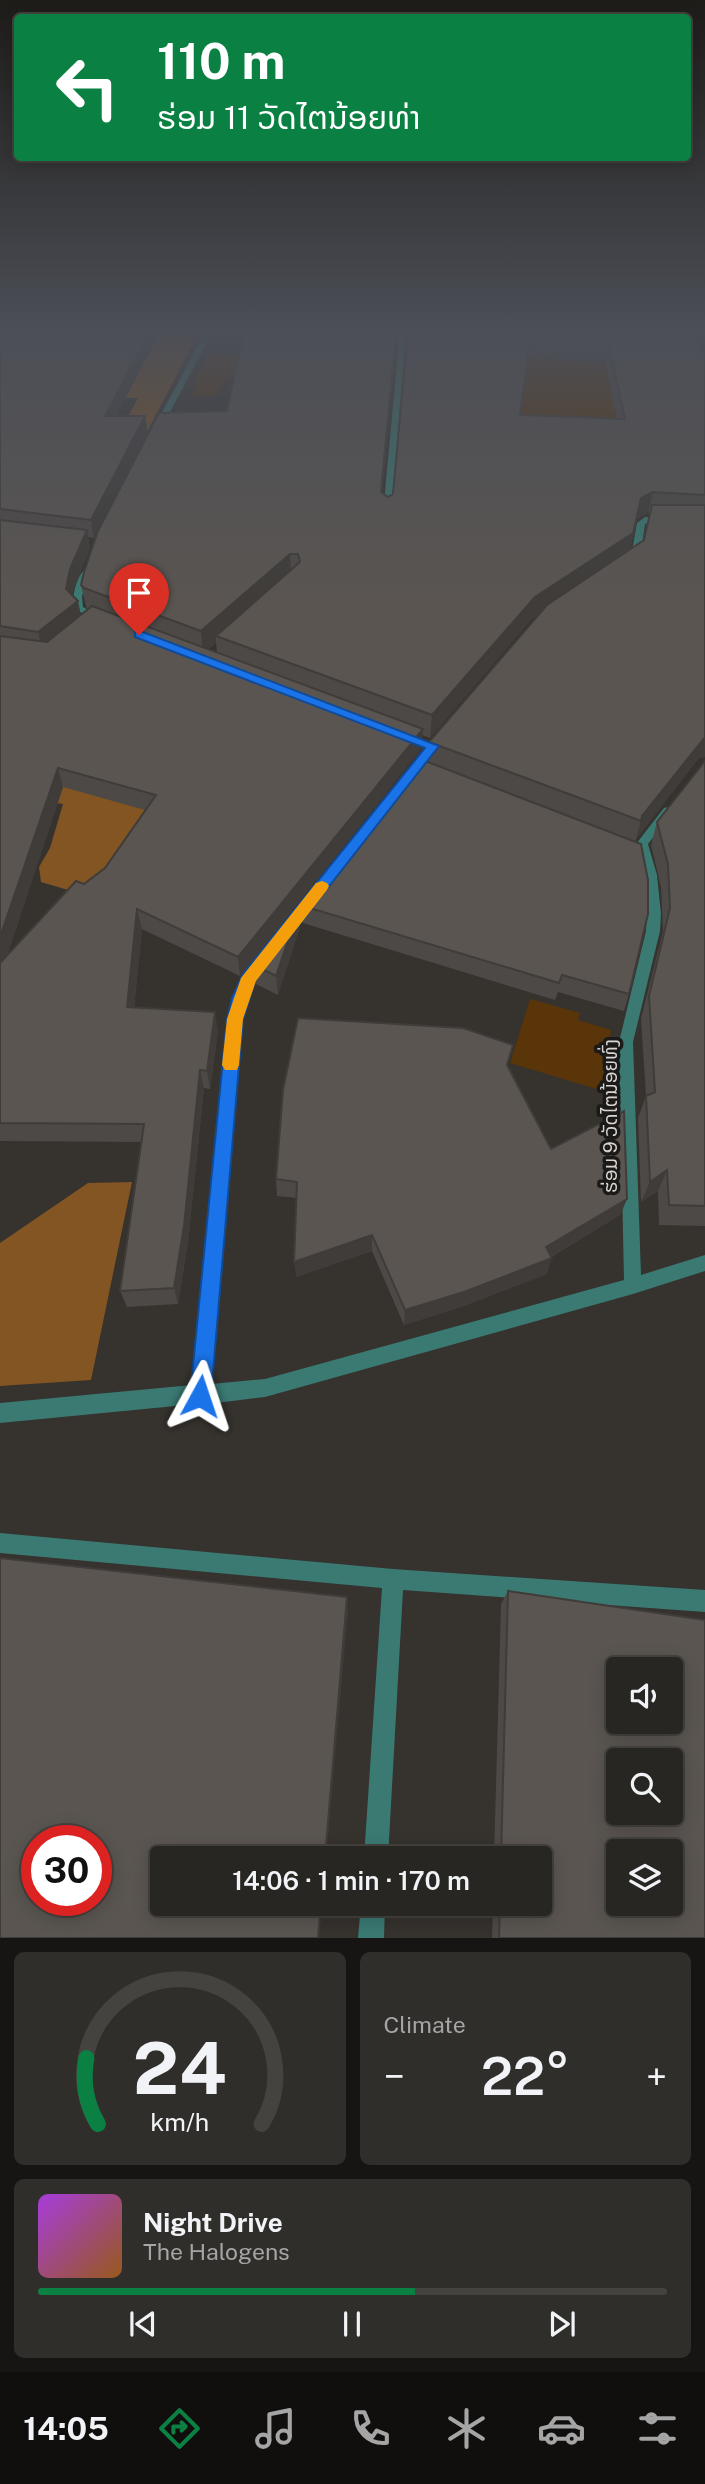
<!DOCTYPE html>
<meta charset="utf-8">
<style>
:root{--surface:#282622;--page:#302e2a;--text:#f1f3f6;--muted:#a5a5a5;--line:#444340;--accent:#0b8043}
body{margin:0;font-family:"Public Sans","Noto Sans Lao",sans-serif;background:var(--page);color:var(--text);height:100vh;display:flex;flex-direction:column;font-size:26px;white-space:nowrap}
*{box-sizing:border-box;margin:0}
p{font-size:23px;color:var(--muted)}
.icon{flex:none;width:38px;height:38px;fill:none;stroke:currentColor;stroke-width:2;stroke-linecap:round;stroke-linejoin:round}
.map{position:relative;height:1938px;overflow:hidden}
.drawer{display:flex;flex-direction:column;gap:14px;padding:14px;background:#161513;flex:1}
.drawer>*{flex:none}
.hud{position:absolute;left:14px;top:14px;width:677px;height:147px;border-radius:7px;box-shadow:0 4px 18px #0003,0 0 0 2px var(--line);background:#0b8043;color:#fff;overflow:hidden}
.buttons{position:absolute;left:606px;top:1657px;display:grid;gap:14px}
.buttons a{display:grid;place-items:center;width:77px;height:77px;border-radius:7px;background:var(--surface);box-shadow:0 4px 18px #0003,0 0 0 2px var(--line);font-size:35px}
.speed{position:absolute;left:21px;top:1825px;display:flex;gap:14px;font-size:35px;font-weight:700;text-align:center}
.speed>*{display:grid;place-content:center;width:91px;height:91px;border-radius:50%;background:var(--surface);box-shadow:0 4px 18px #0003,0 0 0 2px var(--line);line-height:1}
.speed .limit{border:10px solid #d22;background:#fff;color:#111}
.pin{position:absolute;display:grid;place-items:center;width:60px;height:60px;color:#fff;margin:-72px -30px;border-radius:50% 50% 50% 0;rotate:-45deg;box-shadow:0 0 7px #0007}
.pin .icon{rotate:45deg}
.me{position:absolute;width:77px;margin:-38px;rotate:5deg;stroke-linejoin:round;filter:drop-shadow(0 0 5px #0008)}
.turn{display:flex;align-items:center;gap:24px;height:147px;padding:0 28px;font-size:32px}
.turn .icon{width:91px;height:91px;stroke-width:2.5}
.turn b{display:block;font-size:49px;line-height:60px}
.big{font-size:52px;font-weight:600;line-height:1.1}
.drawer .card{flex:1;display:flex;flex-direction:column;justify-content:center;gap:10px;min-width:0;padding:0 24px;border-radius:10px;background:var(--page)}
.drawer .dial{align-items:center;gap:0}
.dial svg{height:182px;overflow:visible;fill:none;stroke:var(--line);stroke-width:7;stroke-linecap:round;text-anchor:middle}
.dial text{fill:var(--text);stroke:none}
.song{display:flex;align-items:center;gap:21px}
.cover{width:84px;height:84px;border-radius:10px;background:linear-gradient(135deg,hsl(280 70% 55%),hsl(30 70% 35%))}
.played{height:7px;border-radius:4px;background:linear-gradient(90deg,var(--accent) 60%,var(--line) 60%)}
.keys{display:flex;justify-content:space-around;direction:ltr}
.heat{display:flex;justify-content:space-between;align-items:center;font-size:38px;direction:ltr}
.drawer .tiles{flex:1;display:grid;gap:14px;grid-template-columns:1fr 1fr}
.card:last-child{grid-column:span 2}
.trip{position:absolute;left:150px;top:1846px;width:402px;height:70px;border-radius:7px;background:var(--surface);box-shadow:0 4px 18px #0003,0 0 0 2px var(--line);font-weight:600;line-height:70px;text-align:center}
.menu{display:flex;height:112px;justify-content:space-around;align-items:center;background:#100f0e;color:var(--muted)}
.menu .icon{width:49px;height:49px}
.menu .current{color:var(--accent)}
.menu b{font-size:32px;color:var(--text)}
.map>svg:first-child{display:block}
.green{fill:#593509}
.forest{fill:#835523}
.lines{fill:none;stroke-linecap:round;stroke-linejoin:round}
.street{fill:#3a7a73;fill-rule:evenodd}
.wall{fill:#4d4946;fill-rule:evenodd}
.shaded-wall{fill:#3f3c39}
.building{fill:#5a5551;stroke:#3f3c39;stroke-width:2;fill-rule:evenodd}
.route{fill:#1a73e8;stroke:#114b97;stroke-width:2}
.slow{fill:#f59e0b}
.labels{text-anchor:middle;stroke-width:7;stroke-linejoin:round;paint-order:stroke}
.street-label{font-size:19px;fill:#d7d4d2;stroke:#1c1a18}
</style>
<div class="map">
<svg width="705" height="1938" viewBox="0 0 705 1938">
<rect width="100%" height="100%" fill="#36322e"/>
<path class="green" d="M537,344L543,359L605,363L620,432L518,434L497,375Z
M209,354L333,355L327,379L228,377L217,396L192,395L197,376Z
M530,999L580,1013L578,1020L611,1030L603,1091L510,1063Z"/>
<path class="forest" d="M157,335L197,336L124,476L117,436L138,398L76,397Z
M55,770L151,812L85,895L41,882L39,867L50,848L63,804L35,800Z
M132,1182L91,1380L0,1386V1243L88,1183Z"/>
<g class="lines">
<path class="street" d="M206,331H213L161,429L154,431L153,429Z
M400,331H406L391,513L387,516L383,513Z
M645,517L705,518V524L650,522L645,524L640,557L634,562H628L626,560L631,556L637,523Z
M88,566L93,569L82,596L83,607L104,618L105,620L100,623L73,608C72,594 77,574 88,566Z
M668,807L674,811L648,844L657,875L661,914L660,931L633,1042L641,1275L705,1255V1271L633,1294L265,1397L200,1405L196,1404L0,1423V1403L192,1385L228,1019C235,998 244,960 267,951L274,956L255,980L242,1019L211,1384L265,1379L624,1280L619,1042L646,931C648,901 644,873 636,844L664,808Z
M0,1533L393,1569L705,1590V1612L403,1590L388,1858H364L382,1588L0,1553Z
M361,1904H385L384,1938H358Z"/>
</g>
<path class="wall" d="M0,331L117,416H145L148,433L94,538L88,537L90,548L74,588L72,595L81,615L88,609L86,607L81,585L227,411L243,335H225V331H397L382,493L388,497L393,494L408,331L666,336L671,341L668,331H694L696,336L694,345L705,355V757L699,758L636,839L629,994L624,1011L558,992L555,1000L303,923V906L428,762L429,742L538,615L532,619L430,738L422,735V748L240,976L142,929L134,1008L218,1031L210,1089L204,1088L188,1242L178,1304L127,1307L120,1291L141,1142L0,1141ZM528,358L605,362L617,419L520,415ZM648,513H650L644,540L630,549L637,519ZM216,642L217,653L208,649L212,646ZM63,787L145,810L105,868L84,884L7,956Z
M705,761V1226L659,1225L658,1191L641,1202L638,1118L646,1096L641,1018L663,931L661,887L651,845L657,822Z
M300,927L278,995L256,984L254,965Z
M509,1067L551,1149L627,1199L620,1215L551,1257L547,1274L461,1307L404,1325L372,1251L296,1277L297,1198L277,1196L276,1179Z
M508,1591L705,1938H492L493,1904H541V1858H494L501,1604Z"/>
<path class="shaded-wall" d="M150,331H160L108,433L105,416Z
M396,331H397L380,513L381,492Z
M145,416L148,433L94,538L91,520Z
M653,492L648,513L637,519L629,554L532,619L430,738L432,715L535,597L641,498Z
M87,530L90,548L74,588L71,607L78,601L82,620L43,651L38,632L70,569Z
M290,554L291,576L216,636V642L203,653L201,631Z
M423,729L422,748L240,976L238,957Z
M705,737V757L699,758L636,839L642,816Z
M58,768L63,787L0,978V937Z
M299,908L300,927L278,995L276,976Z
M137,909L142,929L132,1026L127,1007Z
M215,1012L218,1031L210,1089L207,1071Z
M200,1070L204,1088L188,1242L178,1304L174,1288Z
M667,1170L658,1191L641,1202L650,1182Z
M627,1199L620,1215L545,1260L552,1258L547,1274L461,1307L404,1325L405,1310L546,1247Z
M372,1235V1251L296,1277L294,1262Z
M347,1597L348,1611L326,1858H325Z
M321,1904H322L319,1938H318Z"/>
<path class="building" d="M0,331H150L105,416H145L91,520L0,509Z
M244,331H396L381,492L388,497L393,494L408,331H665L666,336L674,343L700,345L705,355V495L653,492L641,498L633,533L535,597L432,715L216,636L300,562L298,554H290L201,631L84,588L81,585L84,572L98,531L159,413L227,411ZM530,340L608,343L625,419L520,415Z
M678,331H694L696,336L680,335Z
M652,505H705V737L642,816L641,821L429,742L547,605L644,540Z
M0,520L87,530L70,569L66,589L78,601L38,632L0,626Z
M92,606L423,729L238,957L137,909L127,1007L215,1012L207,1071L200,1070L184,1226L174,1288L120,1291L144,1124L0,1123V963L76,881L84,884L105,868L156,795L58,768L0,937V636L47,642Z
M420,759L641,844L648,880V914L629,994L562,975L559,983L303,906Z
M705,761V1206L669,1205L667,1170L650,1182L646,1096L655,1092L649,996L670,908L668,864L657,822Z
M299,908L276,976L254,965Z
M298,1018L463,1028L513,1045L507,1065L551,1149L624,1111L627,1199L546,1247L552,1258L464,1292L405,1310L372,1235L294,1262L297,1182L276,1179L283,1090Z
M0,1558L347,1597L325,1858H163V1904H321L318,1938H0ZM37,1841H96V1900H37Z
M508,1591L705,1620V1938H499L500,1904H541V1858H501ZM618,1670H670V1722H618ZM618,1760H670V1813H618ZM618,1852H670V1904H618Z"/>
<linearGradient id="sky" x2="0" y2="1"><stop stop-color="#1e1c19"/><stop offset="0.55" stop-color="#4c4f57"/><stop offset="1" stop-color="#4c4f57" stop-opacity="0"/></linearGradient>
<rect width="705" height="603" fill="url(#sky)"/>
<path class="route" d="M135,632H143L439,746L255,981L243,1019L211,1396L208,1403L200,1406L193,1403L190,1396L227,1019L232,998L243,974L425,748L135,637Z"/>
<path class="slow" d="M322,881L327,883L329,886L327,890L256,981L243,1019L239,1065L237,1070H225L222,1065L227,1019L241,978L316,883Z"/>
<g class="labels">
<g class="street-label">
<text transform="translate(610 1116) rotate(-90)" y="7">ຮ່ອມ 9 ວັດໄຕນ້ອຍທົ່ງ</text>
</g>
</g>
</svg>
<div class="buttons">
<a><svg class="icon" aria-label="sound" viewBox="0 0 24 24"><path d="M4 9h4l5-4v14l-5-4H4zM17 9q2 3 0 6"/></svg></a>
<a><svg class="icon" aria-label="search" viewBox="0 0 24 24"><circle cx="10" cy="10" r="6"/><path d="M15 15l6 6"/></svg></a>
<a><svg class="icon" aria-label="layers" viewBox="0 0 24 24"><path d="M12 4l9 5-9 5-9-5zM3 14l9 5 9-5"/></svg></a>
</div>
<div class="speed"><div class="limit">30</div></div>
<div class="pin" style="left:139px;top:635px;background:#d93025"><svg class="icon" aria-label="arrive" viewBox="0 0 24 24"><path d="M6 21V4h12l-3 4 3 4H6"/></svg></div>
<svg class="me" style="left:200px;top:1396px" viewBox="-20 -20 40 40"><path d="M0-17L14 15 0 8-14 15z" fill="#1a73e8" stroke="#fff" stroke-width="4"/></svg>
<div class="trip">14:06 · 1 min · 170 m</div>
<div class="hud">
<div class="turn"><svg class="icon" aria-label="left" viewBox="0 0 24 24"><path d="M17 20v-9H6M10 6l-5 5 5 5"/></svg><div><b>110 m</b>ຮ່ອມ 11 ວັດໄຕນ້ອຍທ່າ</div></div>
</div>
</div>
<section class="drawer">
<div class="tiles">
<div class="card dial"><svg viewBox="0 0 100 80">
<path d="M14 69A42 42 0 1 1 86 69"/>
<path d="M14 69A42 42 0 0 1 9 40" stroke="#0b8043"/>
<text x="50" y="56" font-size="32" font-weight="700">24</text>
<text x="50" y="72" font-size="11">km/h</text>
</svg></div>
<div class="card"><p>Climate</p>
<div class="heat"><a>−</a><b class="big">22°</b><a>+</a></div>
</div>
<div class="card">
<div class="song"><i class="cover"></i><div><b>Night Drive</b><p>The Halogens</p></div></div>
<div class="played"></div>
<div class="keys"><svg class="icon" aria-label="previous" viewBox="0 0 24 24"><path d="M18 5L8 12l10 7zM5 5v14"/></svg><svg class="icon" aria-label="pause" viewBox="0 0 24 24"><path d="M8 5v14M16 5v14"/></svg><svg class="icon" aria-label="next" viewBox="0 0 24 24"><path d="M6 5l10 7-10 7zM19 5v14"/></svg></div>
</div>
</div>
</section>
<nav class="menu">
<b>14:05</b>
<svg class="icon current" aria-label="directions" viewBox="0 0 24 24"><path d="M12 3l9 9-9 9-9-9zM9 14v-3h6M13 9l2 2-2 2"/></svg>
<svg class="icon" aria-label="music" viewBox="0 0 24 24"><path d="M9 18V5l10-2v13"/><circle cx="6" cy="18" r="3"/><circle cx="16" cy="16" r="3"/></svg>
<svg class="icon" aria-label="phone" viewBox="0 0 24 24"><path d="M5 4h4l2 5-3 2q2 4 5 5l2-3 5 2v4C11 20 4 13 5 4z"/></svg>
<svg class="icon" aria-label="climate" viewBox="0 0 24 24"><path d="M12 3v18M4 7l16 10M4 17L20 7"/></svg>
<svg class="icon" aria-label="car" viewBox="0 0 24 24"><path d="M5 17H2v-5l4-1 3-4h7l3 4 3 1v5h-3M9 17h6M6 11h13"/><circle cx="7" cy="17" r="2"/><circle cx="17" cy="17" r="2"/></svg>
<svg class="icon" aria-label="filters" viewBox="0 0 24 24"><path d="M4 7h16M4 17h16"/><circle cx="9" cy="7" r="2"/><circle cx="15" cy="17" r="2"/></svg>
</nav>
